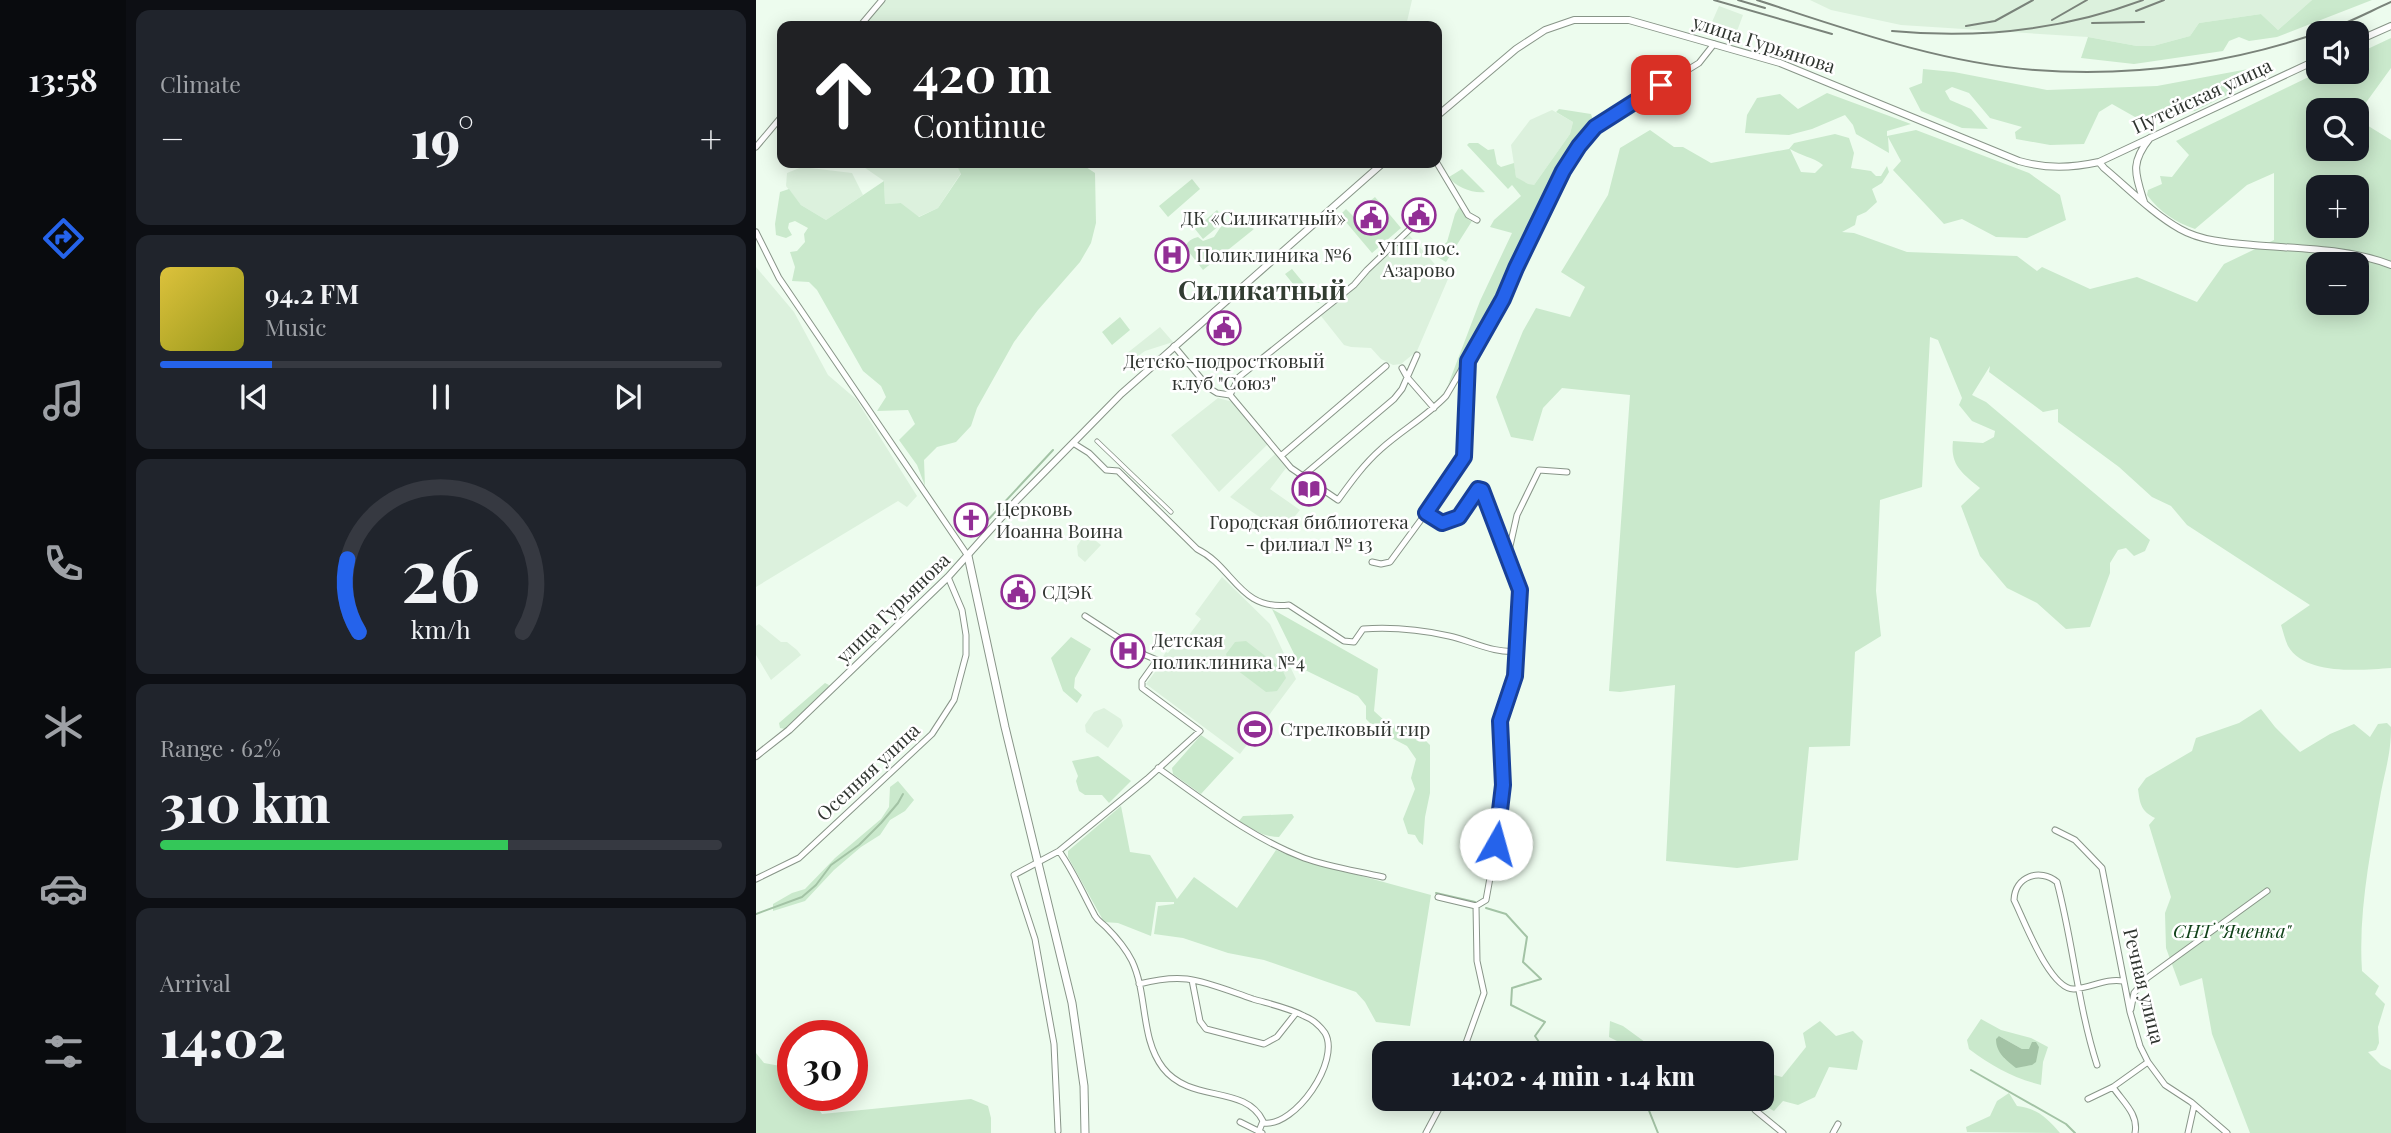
<!DOCTYPE html>
<meta charset="utf-8">
<style>
:root{--surface:#171b24;--page:#20242c;--text:#f1f3f6;--muted:#9ea1a6;--line:#363941;--accent:#2563eb}
body{margin:0;font-family:"Playfair Display",serif;background:var(--page);color:var(--text);height:100vh;display:flex;flex-direction:column;font-size:26px;white-space:nowrap}
*{box-sizing:border-box;margin:0}
p{font-size:23px;color:var(--muted)}
.icon{flex:none;width:38px;height:38px;fill:none;stroke:currentColor;stroke-width:2;stroke-linecap:round;stroke-linejoin:round}
.map{position:relative;flex:1;overflow:hidden}
.details{display:flex;flex-direction:column;gap:10px;padding:10px;background:#0d0f14;width:630px}
.details>*{flex:none}
.banner{position:absolute;left:21px;top:21px;width:665px;height:147px;border-radius:14px;box-shadow:0 4px 18px #0003;background:#202124;color:#fff;overflow:hidden}
.buttons{position:absolute;left:1550px;top:21px;display:grid;gap:14px}
.buttons a{display:grid;place-items:center;width:63px;height:63px;border-radius:14px;background:var(--surface);box-shadow:0 4px 18px #0003;font-size:35px}
.speed{position:absolute;left:21px;top:1020px;display:flex;gap:14px;font-size:35px;font-weight:700;text-align:center}
.speed>*{display:grid;place-content:center;width:91px;height:91px;border-radius:50%;background:var(--surface);box-shadow:0 4px 18px #0003;line-height:1}
.speed .limit{border:10px solid #d22;background:#fff;color:#111}
.pin{position:absolute;display:grid;place-items:center;width:60px;height:60px;color:#fff;margin:-30px;border-radius:14px;box-shadow:0 4px 10px #0006}
.me{position:absolute;width:77px;margin:-38px;rotate:7deg;stroke-linejoin:round;filter:drop-shadow(0 0 5px #0008)}
.turn{display:flex;align-items:center;gap:24px;height:147px;padding:0 21px;font-size:32px}
.turn .icon{width:91px;height:91px;stroke-width:2.5}
.turn b{display:block;font-size:49px;line-height:60px}
.big{font-size:52px;font-weight:800;line-height:1.1}
.details .widget{flex:1;display:flex;flex-direction:column;justify-content:center;gap:10px;min-width:0;padding:0 24px;border-radius:14px;background:var(--page)}
.details .dial{align-items:center;gap:0}
.dial svg{height:182px;overflow:visible;fill:none;stroke:var(--line);stroke-width:7;stroke-linecap:round;text-anchor:middle}
.dial text{fill:var(--text);stroke:none}
.song{display:flex;align-items:center;gap:21px}
.cover{width:84px;height:84px;border-radius:10px;background:linear-gradient(135deg,hsl(50 70% 55%),hsl(60 70% 35%))}
.played{height:7px;border-radius:4px;background:linear-gradient(90deg,var(--accent) 20%,var(--line) 20%)}
.keys{display:flex;justify-content:space-around;direction:ltr}
.heat{display:flex;justify-content:space-between;align-items:center;font-size:38px;direction:ltr}
.charge{height:10px;border-radius:5px;background:linear-gradient(90deg,#34c759 62%,var(--line) 0)}
.trip{position:absolute;left:616px;top:1041px;width:402px;height:70px;border-radius:14px;background:var(--surface);box-shadow:0 4px 18px #0003;font-weight:800;line-height:70px;text-align:center}
main{display:flex;flex:1;min-height:0}
.dock{display:flex;flex-direction:column;width:126px;justify-content:space-around;align-items:center;background:#090b0e;color:var(--muted)}
.dock .icon{width:49px;height:49px}
.dock .selected{color:var(--accent)}
.dock b{font-size:32px;color:var(--text)}
.map>svg:first-child{display:block}
.built{fill:#dcf1dd}
.green{fill:#cae9cc;fill-rule:evenodd}
.water{fill:#a3c3a5}
.lines{fill:none;stroke-linecap:round;stroke-linejoin:round}
.stream{stroke:#a3c3a5;stroke-width:2}
.pedestrian-casing{stroke:#889588;stroke-width:5}
.minor-casing{stroke:#889588;stroke-width:7}
.tertiary-casing{stroke:#889588;stroke-width:8}
.secondary-casing{stroke:#889588;stroke-width:9}
.pedestrian{stroke:#fff;stroke-width:3.5}
.minor{stroke:#fff;stroke-width:5}
.tertiary{stroke:#fff;stroke-width:6}
.secondary{stroke:#fff;stroke-width:7}
.rail{stroke:#7a837a;stroke-width:2}
.route-casing{stroke:#184099;stroke-width:18}
.route{stroke:#2563eb;stroke-width:12}
.labels{text-anchor:middle;stroke-width:5;stroke-linejoin:round;paint-order:stroke}
.street-label{font-size:19px;fill:#303530;stroke:#fff}
.poi-label{font-size:19px;fill:#303530;stroke:#fff;text-anchor:start}
.park-label{font-size:19px;font-style:italic;fill:#104119;stroke:#fff}
.district-label{font-size:26px;font-weight:bold;fill:#313c31;stroke:#fff}
</style>
<main>
<nav class="dock">
<b>13:58</b>
<svg class="icon selected" aria-label="directions" viewBox="0 0 24 24"><path d="M12 3l9 9-9 9-9-9zM9 14v-3h6M13 9l2 2-2 2"/></svg>
<svg class="icon" aria-label="music" viewBox="0 0 24 24"><path d="M9 18V5l10-2v13"/><circle cx="6" cy="18" r="3"/><circle cx="16" cy="16" r="3"/></svg>
<svg class="icon" aria-label="phone" viewBox="0 0 24 24"><path d="M5 4h4l2 5-3 2q2 4 5 5l2-3 5 2v4C11 20 4 13 5 4z"/></svg>
<svg class="icon" aria-label="climate" viewBox="0 0 24 24"><path d="M12 3v18M4 7l16 10M4 17L20 7"/></svg>
<svg class="icon" aria-label="car" viewBox="0 0 24 24"><path d="M5 17H2v-5l4-1 3-4h7l3 4 3 1v5h-3M9 17h6M6 11h13"/><circle cx="7" cy="17" r="2"/><circle cx="17" cy="17" r="2"/></svg>
<svg class="icon" aria-label="filters" viewBox="0 0 24 24"><path d="M4 7h16M4 17h16"/><circle cx="9" cy="7" r="2"/><circle cx="15" cy="17" r="2"/></svg>
</nav>
<section class="details">
<div class="widget"><p>Climate</p>
<div class="heat"><a>−</a><b class="big">19°</b><a>+</a></div>
</div>
<div class="widget">
<div class="song"><i class="cover"></i><div><b>94.2 FM</b><p>Music</p></div></div>
<div class="played"></div>
<div class="keys"><svg class="icon" aria-label="previous" viewBox="0 0 24 24"><path d="M18 5L8 12l10 7zM5 5v14"/></svg><svg class="icon" aria-label="pause" viewBox="0 0 24 24"><path d="M8 5v14M16 5v14"/></svg><svg class="icon" aria-label="next" viewBox="0 0 24 24"><path d="M6 5l10 7-10 7zM19 5v14"/></svg></div>
</div>
<div class="widget dial"><svg viewBox="0 0 100 80">
<path d="M14 69A42 42 0 1 1 86 69"/>
<path d="M14 69A42 42 0 0 1 9 37" stroke="#2563eb"/>
<text x="50" y="56" font-size="32" font-weight="700">26</text>
<text x="50" y="72" font-size="11">km/h</text>
</svg></div>
<div class="widget"><p>Range · 62%</p><b class="big">310 km</b><div class="charge"></div></div>
<div class="widget"><p>Arrival</p><b class="big">14:02</b></div>
</section>
<div class="map">
<svg width="1635" height="1133" viewBox="0 0 1635 1133">
<rect width="100%" height="100%" fill="#edfcee"/>
<path class="built" d="M125,0H656L650,26H108Z
M1054,0H1556L1522,30L1505,14L1443,23L1434,36L1397,46H1381L1332,37L1145,25L1075,10Z
M963,6L987,15L977,42L947,31L951,20L956,22Z
M796,110L817,122L814,134L778,185H772L760,177L755,145L774,120Z
M102,163H215L201,166L205,173L182,208L162,217L145,203L129,204L128,181Z
M46,167L96,173L107,195L70,220L45,205L30,186L31,173Z
M653,235L692,279L661,351L645,364L637,365L625,359L615,348L595,347L588,345L565,316L599,288L612,273Z
M0,267L38,312L72,375L100,399L161,496L151,507L142,501L0,587Z
M404,327L417,342L389,351L375,361L370,354Z
M462,398L477,402L512,444L463,492L415,435Z
M519,454L530,468L514,489L544,510L526,532L474,497Z
M330,533L345,545L329,562L322,556L321,546Z
M466,577L514,624L540,679L484,754L390,684L408,660L406,658L410,652L412,653L419,644L424,647L445,619L439,614Z
M3,624L25,642H31L41,650L45,655L15,680L0,655V626Z
M348,708L365,719L367,726L352,748L330,732L329,725L338,712Z"/>
<path class="green" d="M1556,0H1616L1521,37L1493,41L1483,37L1473,41L1467,51L1378,64L1325,58L1332,37L1381,46H1397L1434,36L1443,23L1505,14L1522,30Z
M1635,38V68L1601,115V110H1563V149H1601V119L1635,140V668C1606,670 1549,676 1532,646C1529,640 1527,631 1525,625L1554,605L1431,525L1415,506L1396,497L1363,467L1302,422V409L1287,412L1233,372L1234,366L1216,395L1230,402L1394,540L1389,551L1378,556L1370,548L1362,550L1354,563V573L1334,627L1310,629L1281,603L1251,588L1224,556L1205,506L1224,488C1206,473 1194,465 1197,441L1227,443L1238,437L1239,431L1216,421L1203,405L1206,398L1182,340L1174,337L1166,487L1124,500L1120,591L1125,636L1099,652L1094,746L1053,747L1042,860L981,868L910,861L919,685L864,692L853,691L874,395L806,388L787,408L777,441L755,437L740,397L767,331L780,308L814,317L829,287L805,272L852,195L864,148L894,130L918,147H927L955,163L1033,149L1038,143L1079,134L1093,138L1098,153L1095,168L1115,171L1120,176H1125L1131,166L1133,172L1126,183L1116,189L1121,202L1110,212L1101,216L1099,225L1086,232L1098,233L1151,252L1261,256L1281,271L1286,267L1334,289L1381,277L1441,302L1468,264L1518,240V173L1491,185L1439,229C1419,222 1404,212 1391,195L1392,190L1406,184L1404,176L1416,177L1433,155L1420,141L1563,72H1601V54ZM1034,149C1045,156 1057,157 1067,165L1059,173L1045,172ZM1563,187H1601V226H1563ZM1563,264H1601V303H1563Z
M1503,67L1499,81L1439,111L1379,117L1356,104L1343,112L1328,144L1294,145L1260,139L1259,132L1266,127L1234,118L1213,93L1196,87L1189,91L1194,100L1215,109L1232,129L1206,128L1165,111L1153,88L1166,83L1167,69L1198,72L1291,90L1401,86Z
M1071,93L1155,124L1131,131V136L1160,130L1273,173L1304,195L1310,220L1271,238L1240,237L1206,219L1188,224L1137,170L1145,161L1132,137L1133,153L1100,134L1097,125L1089,115L1056,129L1033,135L989,133L991,115L1001,98L1024,94L1042,109Z
M803,109L835,114L838,123C810,151 795,188 778,224C751,278 726,335 692,385L724,301L756,233L734,227L738,220L765,196L756,185L752,189L711,145L713,143H722L732,150L738,149L741,164L745,167L758,163L760,177L772,184L778,185L814,134L817,122L800,112Z
M215,163H324L339,173L340,223L335,243L324,262L282,310L258,342L221,408L215,426L200,442L181,447L168,460L169,486L161,465L143,440L159,424L152,410L121,411L130,397L125,386L107,371L61,290L53,282L36,281L39,267L34,252L41,251L49,242L48,234L52,228L39,221L33,223L32,228L36,235L30,238L20,235L19,224L24,192L33,189L45,205L70,220L128,181L129,204L145,203L163,217L182,208L205,174L201,166Z
M706,169L729,192C718,194 699,187 693,177Z
M436,179L444,189L412,217L403,206Z
M619,197L645,228L616,253L584,215L590,209L615,234L631,221L614,201Z
M705,204L713,220L716,221L690,262L676,254L691,242L699,214Z
M461,210L470,220L447,239L439,229Z
M466,225H490L498,229L447,270L429,247C432,241 435,239 442,237L447,241L458,237Z
M536,269L564,303L551,301L529,274Z
M364,317L374,330L356,345L346,332Z
M516,609L622,669L618,711L630,722L656,733L661,741L667,738L674,745V793L669,817L667,845L663,842L659,835L652,834L647,819L659,789L655,778L660,759L651,746L628,734L625,726L615,724L610,719V706L602,696L545,668Z
M315,637L335,649L319,678L318,688L326,695L321,703L307,691L295,658Z
M490,641L526,669L530,678L521,691L510,692L473,664L470,654L479,642Z
M69,683L73,685L71,689L29,729L24,728L23,723Z
M1505,709L1519,727L1544,752L1574,734L1598,724L1614,737L1622,724L1631,723L1635,727C1635,753 1630,767 1625,792C1615,850 1602,911 1606,971L1623,986L1619,994L1629,1004L1622,1027L1623,1043L1620,1050L1612,1052L1625,1065L1635,1070V1133H1494L1456,1034L1446,978L1424,986L1410,948L1409,913L1415,897L1393,825L1399,818C1385,811 1384,804 1382,789L1390,778L1436,751L1440,738L1483,723Z
M445,735L478,758L445,794L417,774L416,768Z
M342,756L375,781L353,803L346,795H329L323,791L320,781L322,776L316,761Z
M142,781L158,800L149,811L134,820L124,835L105,847L78,870L49,901L17,911V904L36,893L49,889L79,858L125,819L133,807L134,787Z
M365,806L374,852L394,855L421,899L438,877L481,908L520,850L547,860L675,895L654,1026L620,1022L609,1002L600,992L508,960L472,953L427,938L398,934L402,906L418,904V902H400L395,936L362,923L348,922L312,857V851Z
M536,814L538,817L523,837C507,837 496,829 483,821L487,816Z
M1225,1019L1245,1030L1275,1038L1292,1047L1287,1062L1285,1085C1257,1078 1236,1066 1213,1049L1211,1040ZM1243,1036L1266,1049H1273L1276,1065L1260,1067L1248,1058Z
M854,1021L867,1026L904,1053H871L873,1047L853,1037Z
M1064,1021L1080,1036L1097,1031L1107,1041L1101,1070L1073,1067L1059,1097L1042,1105L1027,1101L1018,1111L997,1099H1006V1072L1026,1077L1050,1047L1047,1033Z
M0,1053L8,1063L35,1068L37,1071V1096H53L66,1114L215,1099L232,1106L235,1118V1133H0Z
M1253,1093L1261,1106C1282,1109 1290,1117 1304,1133L1211,1132L1210,1127L1234,1116L1241,1101Z"/>
<path class="water" d="M1243,1036L1266,1049H1273L1276,1042H1280L1283,1047L1280,1062L1276,1065L1260,1068C1250,1060 1240,1053 1240,1039Z"/>
<g class="lines">
<path class="stream" d="M217,536L297,450
M680,893L719,902
M730,908L750,914L771,937L767,962L785,979L756,988L755,1005L789,1022L779,1036L791,1054
M0,914L46,897L60,885L75,865L103,845L125,823L142,803L147,794
M1215,1070L1310,1124L1319,1133
M822,1099L834,1102L846,1099
M879,1099L890,1103L902,1133"/>
<defs>
<path id="pedestrian" d="M341,441L415,512"/>
<path id="minor" d="M104,26L126,0
M0,147L26,116
M681,163L712,215L721,220
M0,232L23,278L212,556
M418,346L453,388L461,393L474,395L535,468L582,500C595,482 608,464 625,449C646,430 670,417 690,396L747,299L760,268L807,171L823,146L839,127L943,63L958,44
M646,368L651,377L678,408
M474,395L483,377L598,285L611,270L654,229
M317,443L333,453L350,470L362,471L441,549C478,567 483,611 533,605L588,641L598,642L607,629C635,627 666,630 693,636C716,641 738,654 762,651
M526,455L630,366
M547,476L638,399L646,389L661,355
M670,513L707,457L712,364
M752,555L761,515L783,470L811,472
M616,562L625,564L634,562L670,513L686,523L703,517L722,489L726,490L764,590L759,675L744,721L746,785L743,828L730,900L720,906L682,897
M402,768C449,801 495,838 548,858C573,867 601,871 627,877
M1299,830L1319,840L1346,868L1374,1012L1384,1046L1392,1062L1409,1085L1435,1102L1471,1133
M303,851C318,872 327,894 339,916C342,921 346,923 350,927C360,937 370,949 376,961C392,995 384,1038 407,1068C435,1104 489,1084 507,1121L503,1131
M0,879L43,858L176,734L198,700L210,655V635L206,610L192,577
M436,980L444,1021L450,1029L508,1044L521,1037L540,1013
M383,984C399,980 415,977 431,979C453,982 476,992 497,999C514,1004 533,1008 548,1016C556,1019 564,1026 569,1033C585,1061 539,1127 508,1123
M1375,1009L1378,993L1391,978L1511,891
M706,1054L728,993L721,961L720,906
M1341,1065C1322,1006 1317,942 1301,882C1284,868 1259,876 1258,900C1268,920 1294,990 1318,989C1335,988 1350,978 1367,981
M1357,1087C1366,1101 1383,1114 1379,1133
M1332,1099L1357,1087L1392,1062
M999,1110L1027,1133
M484,1122L506,1133
M302,1131L298,1044L279,939L258,875L303,851L391,779L444,731L386,688V681L401,660L389,655L329,616
M670,1133L688,1099
M1077,1133L1082,1124
M1432,1133L1438,1106"/>
<path id="tertiary" d="M1601,41L1635,26
M681,116L760,49L789,30L818,20H873L1024,63L1263,161C1291,169 1315,168 1343,162L1563,59
M1343,162L1348,168C1372,188 1396,213 1424,229C1445,241 1473,243 1497,245C1542,249 1592,248 1635,265
M1388,202C1379,173 1374,163 1394,138
M0,756L33,730L192,577L261,500L365,394L627,163"/>
<path id="secondary" d="M212,556L249,727L316,1003L328,1086L329,1133"/>
</defs>
<use href="#pedestrian" class="pedestrian-casing"/>
<use href="#minor" class="minor-casing"/>
<use href="#tertiary" class="tertiary-casing"/>
<use href="#secondary" class="secondary-casing"/>
<use href="#pedestrian" class="pedestrian"/>
<use href="#minor" class="minor"/>
<use href="#tertiary" class="tertiary"/>
<use href="#secondary" class="secondary"/>
<path class="rail" d="M958,0L1076,34
M982,0L1009,8
M1001,0C1090,29 1184,63 1279,70C1381,78 1486,62 1582,26C1600,19 1617,10 1635,2
M1380,11L1408,0
M1296,20L1331,0
M1336,23L1388,22
M1210,26L1239,21L1277,0
M1136,31C1221,39 1307,30 1387,0"/>
</g>
<g class="lines">
<defs>
<path id="route" d="M740,844L747,785L744,721L759,676L764,590L726,490L722,489L703,517L686,523L670,513L708,457L712,361L747,299L760,268L807,171L823,146L839,127L905,85"/>
</defs>
<use href="#route" class="route-casing"/>
<use href="#route" class="route"/>
</g>
<defs>
<symbol id="civic-ring" viewBox="-11 -11 22 22"><circle r="9.5" fill="#fff" stroke="#922e95" stroke-width="1.5"/><path d="M-.6-6.5H3V-4.5H.6V-3L4-1V1h2V6H-6V1h2V-1L-.6-3ZM-1.2 2.5V6h2.4V2.5Z" fill="#922e95"/></symbol>
<symbol id="hospital-ring" viewBox="-11 -11 22 22"><circle r="9.5" fill="#fff" stroke="#922e95" stroke-width="1.5"/><path d="M-5-5h3v3.5h4V-5h3V5h-3V1.5h-4V5h-3Z" fill="#922e95"/></symbol>
<symbol id="library-ring" viewBox="-11 -11 22 22"><circle r="9.5" fill="#fff" stroke="#922e95" stroke-width="1.5"/><path d="M-6-4Q-3-5.5-.7-3.5V5Q-3 3-6 4ZM6-4Q3-5.5 .7-3.5V5Q3 3 6 4Z" fill="#922e95"/></symbol>
<symbol id="church-ring" viewBox="-11 -11 22 22"><circle r="9.5" fill="#fff" stroke="#922e95" stroke-width="1.5"/><path d="M-1.2-6h2.4v3.5h3.3v2.4h-3.3V6h-2.4V-.1h-3.3v-2.4h3.3Z" fill="#922e95"/></symbol>
<symbol id="stadium-ring" viewBox="-11 -11 22 22"><circle r="9.5" fill="#fff" stroke="#922e95" stroke-width="1.5"/><path d="M0-5a6.5 5 0 1 0 0 10a6.5 5 0 1 0 0-10ZM-3.5-1.8h7v3.6h-7Z" fill="#922e95"/></symbol>
</defs>
<g fill-rule="evenodd">
<use href="#civic-ring" x="644" y="196" width="38" height="38"/>
<use href="#civic-ring" x="596" y="199" width="38" height="38"/>
<use href="#hospital-ring" x="397" y="236" width="38" height="38"/>
<use href="#civic-ring" x="449" y="309" width="38" height="38"/>
<use href="#library-ring" x="534" y="470" width="38" height="38"/>
<use href="#church-ring" x="196" y="501" width="38" height="38"/>
<use href="#civic-ring" x="243" y="573" width="38" height="38"/>
<use href="#hospital-ring" x="353" y="632" width="38" height="38"/>
<use href="#stadium-ring" x="480" y="710" width="38" height="38"/>
</g>
<g class="labels">
<g class="street-label">
<text transform="translate(1008 44) rotate(18)" y="7">улица Гурьянова</text>
<text transform="translate(1446 96) rotate(-25)" y="7">Путейская улица</text>
<text transform="translate(137 608) rotate(-44)" y="7">улица Гурьянова</text>
<text transform="translate(112 772) rotate(-43)" y="7">Осенняя улица</text>
<text transform="translate(1388 986) rotate(76)" y="7">Речная улица</text>
</g>
<g class="poi-label">
<text x="590" y="225" text-anchor="end">ДК «Силикатный»</text>
<text x="663" y="255" text-anchor="middle">УПП пос.<tspan x="663" dy="22">Азарово</tspan></text>
<text x="440" y="262">Поликлиника №6</text>
<text x="468" y="368" text-anchor="middle">Детско-подростковый<tspan x="468" dy="22">клуб "Союз"</tspan></text>
<text x="240" y="516">Церковь<tspan x="240" dy="22">Иоанна Воина</tspan></text>
<text x="553" y="529" text-anchor="middle">Городская библиотека<tspan x="553" dy="22">- филиал № 13</tspan></text>
<text x="286" y="599">СДЭК</text>
<text x="396" y="647">Детская<tspan x="396" dy="22">поликлиника №4</tspan></text>
<text x="524" y="736">Стрелковый тир</text>
</g>
<g class="park-label">
<text x="1476" y="938">СНТ "Яченка"</text>
</g>
<g class="district-label">
<text x="506" y="300">Силикатный</text>
</g>
</g>
</svg>
<div class="buttons">
<a><svg class="icon" aria-label="sound" viewBox="0 0 24 24"><path d="M4 9h4l5-4v14l-5-4H4zM17 9q2 3 0 6"/></svg></a>
<a><svg class="icon" aria-label="search" viewBox="0 0 24 24"><circle cx="10" cy="10" r="6"/><path d="M15 15l6 6"/></svg></a>
<a>+</a>
<a>−</a>
</div>
<div class="speed"><div class="limit">30</div></div>
<div class="pin" style="left:905px;top:85px;background:#d93025"><svg class="icon" aria-label="arrive" viewBox="0 0 24 24"><path d="M6 21V4h12l-3 4 3 4H6"/></svg></div>
<svg class="me" style="left:740px;top:844px" viewBox="-20 -20 40 40"><circle r="19" fill="#fff"/><path d="M0-13L10 11 0 6-10 11z" fill="#2563eb"/></svg>
<div class="trip">14:02 · 4 min · 1.4 km</div>
<div class="banner">
<div class="turn"><svg class="icon" aria-label="ahead" viewBox="0 0 24 24"><path d="M12 20V5M6 11l6-6 6 6"/></svg><div><b>420 m</b>Continue</div></div>
</div>
</div>
</main>
